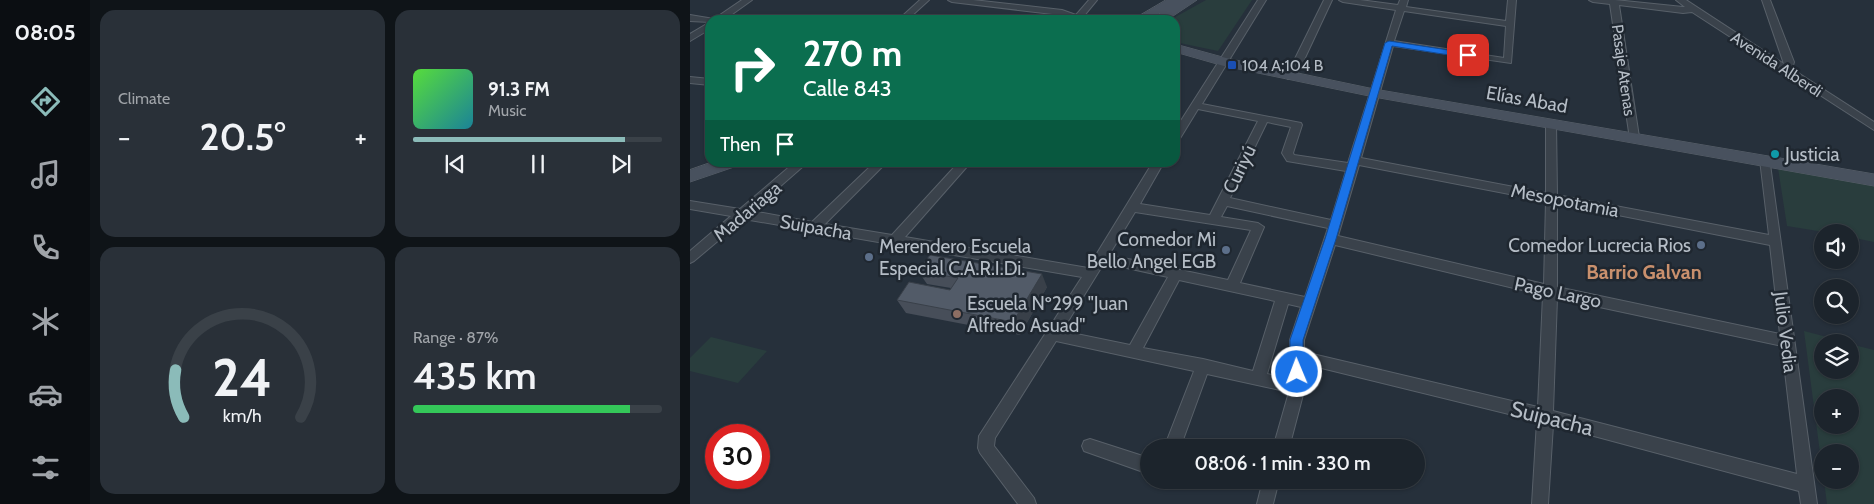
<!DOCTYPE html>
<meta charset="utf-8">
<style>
:root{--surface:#1c242c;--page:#293038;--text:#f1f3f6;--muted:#a0a4a9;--line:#3a4148;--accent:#8bbbb9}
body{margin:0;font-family:Cabin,sans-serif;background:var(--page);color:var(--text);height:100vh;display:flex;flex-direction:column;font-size:19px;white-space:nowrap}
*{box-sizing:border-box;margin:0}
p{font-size:16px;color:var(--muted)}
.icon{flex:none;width:28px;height:28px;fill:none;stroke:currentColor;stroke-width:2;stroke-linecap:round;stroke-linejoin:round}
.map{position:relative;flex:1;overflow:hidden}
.side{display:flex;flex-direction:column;gap:10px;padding:10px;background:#0f1418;width:600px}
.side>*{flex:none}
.hud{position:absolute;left:15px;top:15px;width:475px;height:152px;border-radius:15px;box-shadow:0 1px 4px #0004,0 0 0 1px var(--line);background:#0b6e4f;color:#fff;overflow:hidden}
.controls{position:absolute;left:1124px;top:224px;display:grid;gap:10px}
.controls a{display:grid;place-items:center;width:45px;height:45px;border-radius:50%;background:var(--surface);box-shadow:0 1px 4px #0004,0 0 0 1px var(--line);font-size:25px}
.speed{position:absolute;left:15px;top:424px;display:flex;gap:10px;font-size:25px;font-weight:700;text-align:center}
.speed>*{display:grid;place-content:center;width:65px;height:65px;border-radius:50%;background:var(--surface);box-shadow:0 1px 4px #0004,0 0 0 1px var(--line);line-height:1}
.speed .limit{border:8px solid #d22;background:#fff;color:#111}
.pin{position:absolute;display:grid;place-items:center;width:42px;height:42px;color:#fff;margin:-21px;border-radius:10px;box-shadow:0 2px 8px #0006}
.me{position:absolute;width:55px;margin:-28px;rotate:359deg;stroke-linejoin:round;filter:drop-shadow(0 0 4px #0008)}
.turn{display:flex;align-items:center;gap:18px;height:105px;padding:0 15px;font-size:22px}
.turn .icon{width:65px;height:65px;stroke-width:2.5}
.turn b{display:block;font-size:35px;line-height:42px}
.then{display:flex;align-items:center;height:48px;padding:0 15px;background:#0003;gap:10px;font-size:19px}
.big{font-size:38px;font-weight:600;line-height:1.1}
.side .widget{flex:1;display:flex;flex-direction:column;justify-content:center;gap:8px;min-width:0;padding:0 18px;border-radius:15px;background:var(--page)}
.side .dial{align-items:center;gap:0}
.dial svg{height:130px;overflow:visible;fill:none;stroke:var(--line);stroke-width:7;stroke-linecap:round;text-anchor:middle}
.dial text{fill:var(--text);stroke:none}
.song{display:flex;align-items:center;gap:15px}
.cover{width:60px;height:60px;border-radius:8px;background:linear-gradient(135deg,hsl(110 70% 55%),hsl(190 70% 35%))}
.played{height:5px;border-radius:2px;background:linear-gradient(90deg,var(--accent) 85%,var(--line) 85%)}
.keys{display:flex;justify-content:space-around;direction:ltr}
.heat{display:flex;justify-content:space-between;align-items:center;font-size:28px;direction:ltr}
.charge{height:8px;border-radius:4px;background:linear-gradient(90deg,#34c759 87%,var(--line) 0)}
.side .tiles{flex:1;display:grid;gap:10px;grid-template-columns:repeat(2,1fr)}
.trip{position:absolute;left:450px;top:439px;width:285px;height:50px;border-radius:25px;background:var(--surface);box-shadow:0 1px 4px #0004,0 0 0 1px var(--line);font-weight:600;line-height:50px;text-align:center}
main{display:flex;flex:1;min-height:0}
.tab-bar{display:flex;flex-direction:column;width:90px;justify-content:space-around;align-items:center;background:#0b0e12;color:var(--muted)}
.tab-bar .icon{width:35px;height:35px}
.tab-bar .on{color:var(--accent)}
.tab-bar b{font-size:22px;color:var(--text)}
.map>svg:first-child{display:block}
.green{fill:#293d3d;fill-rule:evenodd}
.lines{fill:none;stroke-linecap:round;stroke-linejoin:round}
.street-casing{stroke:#586069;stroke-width:2}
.secondary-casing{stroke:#586069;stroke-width:1}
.street{fill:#3a424b;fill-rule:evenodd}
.secondary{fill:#48515e;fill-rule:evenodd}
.wall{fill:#474e59}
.shaded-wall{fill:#394049}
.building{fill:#525b68;stroke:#394049}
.route{fill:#1a73e8;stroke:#114b97}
.transit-dot{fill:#1a4fb4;stroke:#1f2730;stroke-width:2}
.culture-dot{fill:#0f9aa8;stroke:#1f2730;stroke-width:2}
.service-dot{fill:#5c6f8a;stroke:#1f2730;stroke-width:2}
.education-dot{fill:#8d6e63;stroke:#1f2730;stroke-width:2}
.labels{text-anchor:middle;stroke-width:5;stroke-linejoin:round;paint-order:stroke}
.far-street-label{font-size:16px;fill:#b5bdc6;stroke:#1f2730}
.far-poi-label{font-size:16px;fill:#b5bdc6;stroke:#1f2730;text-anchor:start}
.street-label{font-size:19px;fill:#b5bdc6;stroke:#1f2730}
.poi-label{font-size:19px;fill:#b5bdc6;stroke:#1f2730;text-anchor:start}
.neighbourhood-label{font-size:20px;font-weight:bold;fill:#c9906d;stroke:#1f2730}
.near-street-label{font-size:22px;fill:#b5bdc6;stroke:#1f2730}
</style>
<main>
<nav class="tab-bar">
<b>08:05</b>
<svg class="icon on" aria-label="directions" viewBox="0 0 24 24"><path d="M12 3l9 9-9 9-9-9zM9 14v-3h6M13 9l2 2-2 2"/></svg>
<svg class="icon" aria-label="music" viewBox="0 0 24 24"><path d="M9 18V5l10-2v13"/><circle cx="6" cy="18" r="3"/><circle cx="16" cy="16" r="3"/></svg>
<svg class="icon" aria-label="phone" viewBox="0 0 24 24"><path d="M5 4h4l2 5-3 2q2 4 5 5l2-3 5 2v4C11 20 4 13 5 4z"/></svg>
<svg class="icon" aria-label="climate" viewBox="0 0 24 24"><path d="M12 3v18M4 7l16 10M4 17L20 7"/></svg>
<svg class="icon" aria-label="car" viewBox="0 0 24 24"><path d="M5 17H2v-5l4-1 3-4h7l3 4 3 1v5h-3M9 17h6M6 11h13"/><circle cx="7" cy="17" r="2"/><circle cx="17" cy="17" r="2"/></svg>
<svg class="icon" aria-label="filters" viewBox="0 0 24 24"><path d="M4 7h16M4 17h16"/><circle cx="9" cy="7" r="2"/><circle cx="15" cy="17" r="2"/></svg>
</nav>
<section class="side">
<div class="tiles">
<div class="widget"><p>Climate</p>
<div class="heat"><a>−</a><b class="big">20.5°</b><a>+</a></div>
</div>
<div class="widget">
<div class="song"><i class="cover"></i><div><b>91.3 FM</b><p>Music</p></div></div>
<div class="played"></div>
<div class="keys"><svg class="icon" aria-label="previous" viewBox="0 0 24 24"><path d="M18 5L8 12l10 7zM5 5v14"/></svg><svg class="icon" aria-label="pause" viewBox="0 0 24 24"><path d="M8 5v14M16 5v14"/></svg><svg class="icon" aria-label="next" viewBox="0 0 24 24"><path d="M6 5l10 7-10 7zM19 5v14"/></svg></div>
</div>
<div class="widget dial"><svg viewBox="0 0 100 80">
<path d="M14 69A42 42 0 1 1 86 69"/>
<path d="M14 69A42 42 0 0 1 9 40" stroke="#8bbbb9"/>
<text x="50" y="56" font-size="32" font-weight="700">24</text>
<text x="50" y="72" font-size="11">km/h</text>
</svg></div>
<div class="widget"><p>Range · 87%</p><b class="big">435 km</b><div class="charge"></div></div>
</div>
</section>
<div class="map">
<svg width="1184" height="504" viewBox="0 0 1184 504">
<rect width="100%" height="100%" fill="#26303b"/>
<path class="green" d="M516,0H562L528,51L485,42V20H480Z
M1088,168L1184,184V242L1160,237V232H1134L1097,226Z
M1114,331L1156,342H1132V370H1160V344L1184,350V504H1137L1134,480H1160V452H1132V468ZM1132,398H1160V425H1132Z
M21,337L77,351L48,383L0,371V358Z"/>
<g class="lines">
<defs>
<path id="street" d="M52,0H62L34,20H20V29L0,41V34L20,22L0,21V15L24,19Z
M230,0H239L217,20H208Z
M258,0H283L372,10L386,15L399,0H407L393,17L399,20H382L371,15L262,2Z
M568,0H576L512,104L611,123L612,125L603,153L604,155L658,163L706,10L653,2L649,0H670L708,5L710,0H718L716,7L816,21L818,0H826L821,63L703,46L671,158L856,193V123L861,120L866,123L867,195L1079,235L1070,160L1071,157H1079L1127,504H1111L1109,491L863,425L858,504H842L847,421L615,364V387L599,448H583L599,392L517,374L490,448H474L504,371L366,341L305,438L304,446L344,498L346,504H328L290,453L288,448L289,436L392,277L54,219L4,261L0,263V251L41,216L0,209V201L50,209L105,162H118L62,211L122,222L185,162H197L135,224L202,235L269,162H281L215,237L398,268L463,162H474L450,204L520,215L568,121L508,109L489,140L485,141V130ZM714,11L816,26L814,58L704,41ZM577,122L601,127L592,153L597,161L656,171L641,220L540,198ZM669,165L856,201L854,284L648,236ZM867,203L1080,245L1090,334L867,287ZM537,206L638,228L615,297L550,283L574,227L568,223L531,217ZM445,212L561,230L538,280L419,255ZM645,245L853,295L848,407L614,352V340ZM414,263L478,277L440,345L372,331ZM489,280L585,301L563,371L513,359L453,348ZM867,298L1092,346L1107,474L863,411ZM598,304L611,307L600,340L601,379L577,374Z
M634,0H642L606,77L604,79H598L596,77Z
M899,0H925L993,7H995L986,0H996L1094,64L1072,0H1080L1104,62L1102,69L1184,122V130L1002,12L993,13L929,5L949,137L948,139H940L920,4L903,2Z
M0,77L20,79V85L0,83Z
M400,439L459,458V474L394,451L392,446L394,441Z
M573,480H589L583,504H567Z"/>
<path id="secondary" d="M476,0H507L480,18H470V13L458,20H442Z
M485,44L536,58L684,89L1184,174V186L684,97L534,66L485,52Z
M22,162H49L47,166L0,182V170Z"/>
</defs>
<use href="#street" class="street-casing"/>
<use href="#secondary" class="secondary-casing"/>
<use href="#street" class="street"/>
<use href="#secondary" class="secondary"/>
</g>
<path class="wall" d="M228,271L357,287L330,335L216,313L207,300L260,290L261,288L237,284Z"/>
<path class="shaded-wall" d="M352,274L357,287L330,335L323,322Z"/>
<path class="building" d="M240,255L352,274L323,322L207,300L219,282L260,290L268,278L228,271Z"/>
<path class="route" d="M699,41L778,53L782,55L778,58L702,46L646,239L613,340V372L612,376L607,377L602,376L600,372V340L635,239L695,43Z"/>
<rect class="transit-dot" x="537" y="60" width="10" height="10" rx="2.5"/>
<circle class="culture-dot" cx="1085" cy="154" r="5"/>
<g class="service-dot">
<circle cx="1011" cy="245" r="5"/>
<circle cx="536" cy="250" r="5"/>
<circle cx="179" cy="257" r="5"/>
</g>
<circle class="education-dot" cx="267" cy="314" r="5"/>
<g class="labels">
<g class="far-street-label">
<text transform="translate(1087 64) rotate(33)" y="6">Avenida Alberdi</text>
<text transform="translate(934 70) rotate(82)" y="6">Pasaje Atenas</text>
</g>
<g class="far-poi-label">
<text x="552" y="71">104 A;104 B</text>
</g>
<g class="street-label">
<text transform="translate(837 99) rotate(10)" y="7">Elías Abad</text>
<text transform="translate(549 169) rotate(-64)" y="7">Curiyú</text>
<text transform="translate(875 200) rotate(11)" y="7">Mesopotamia</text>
<text transform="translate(57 211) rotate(-40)" y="7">Madariaga</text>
<text transform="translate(126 227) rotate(10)" y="7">Suipacha</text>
<text transform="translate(868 292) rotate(12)" y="7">Pago Largo</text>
<text transform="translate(1096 332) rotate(83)" y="7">Julio Vedia</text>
</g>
<g class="poi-label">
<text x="1095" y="161">Justicia</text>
<text x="526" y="246" text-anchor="end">Comedor Mi<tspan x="526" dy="22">Bello Angel EGB</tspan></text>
<text x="1001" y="252" text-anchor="end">Comedor Lucrecia Rios</text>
<text x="189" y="253">Merendero Escuela<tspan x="189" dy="22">Especial C.A.R.I.Di.</tspan></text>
<text x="277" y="310">Escuela Nº299 "Juan<tspan x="277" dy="22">Alfredo Asuad"</tspan></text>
</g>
<g class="neighbourhood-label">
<text x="954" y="279">Barrio Galvan</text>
</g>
<g class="near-street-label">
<text transform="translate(862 418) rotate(14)" y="8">Suipacha</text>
</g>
</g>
</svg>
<div class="controls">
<a><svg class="icon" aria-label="sound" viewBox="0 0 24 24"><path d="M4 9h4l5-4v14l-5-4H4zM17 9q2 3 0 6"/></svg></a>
<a><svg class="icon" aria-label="search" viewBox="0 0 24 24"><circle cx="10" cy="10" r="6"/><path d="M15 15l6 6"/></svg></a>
<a><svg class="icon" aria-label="layers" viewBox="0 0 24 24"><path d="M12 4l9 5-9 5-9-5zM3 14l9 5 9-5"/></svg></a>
<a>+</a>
<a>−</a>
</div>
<div class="speed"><div class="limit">30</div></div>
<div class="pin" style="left:778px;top:55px;background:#d93025"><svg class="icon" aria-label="arrive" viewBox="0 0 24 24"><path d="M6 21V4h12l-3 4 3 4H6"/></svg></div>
<svg class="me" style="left:607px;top:372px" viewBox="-20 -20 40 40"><circle r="17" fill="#1a73e8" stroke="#fff" stroke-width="3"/><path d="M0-11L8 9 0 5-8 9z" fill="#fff"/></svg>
<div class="trip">08:06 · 1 min · 330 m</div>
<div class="hud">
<div class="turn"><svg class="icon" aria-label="right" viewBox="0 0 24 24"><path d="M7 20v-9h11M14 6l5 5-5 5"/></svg><div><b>270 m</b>Calle 843</div></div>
<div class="then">Then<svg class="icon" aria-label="arrive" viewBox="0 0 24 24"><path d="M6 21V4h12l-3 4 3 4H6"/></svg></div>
</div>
</div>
</main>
